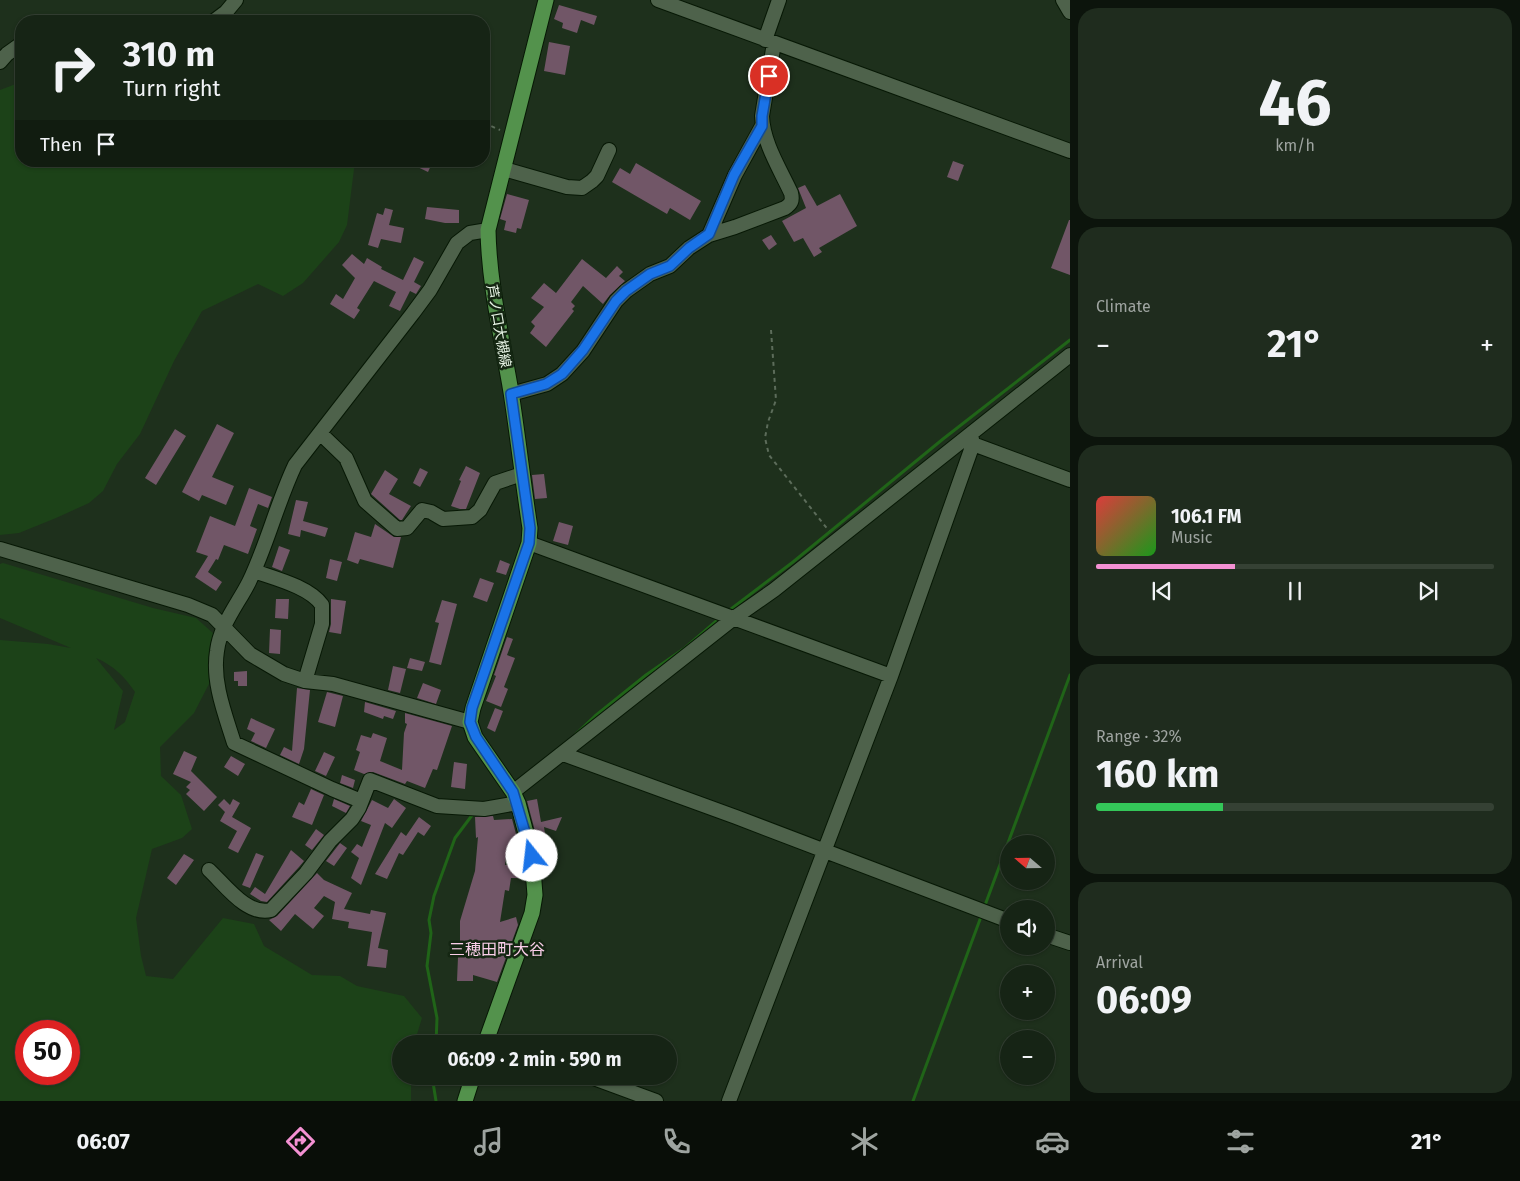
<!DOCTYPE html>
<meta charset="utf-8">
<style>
:root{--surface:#162415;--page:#1f2c1e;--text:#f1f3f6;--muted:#9ea4a0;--line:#354134;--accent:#f491d3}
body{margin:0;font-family:"Fira Sans","Noto Sans JP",sans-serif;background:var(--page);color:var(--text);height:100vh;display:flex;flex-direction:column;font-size:19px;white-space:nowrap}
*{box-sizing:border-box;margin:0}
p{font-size:16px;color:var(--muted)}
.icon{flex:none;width:28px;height:28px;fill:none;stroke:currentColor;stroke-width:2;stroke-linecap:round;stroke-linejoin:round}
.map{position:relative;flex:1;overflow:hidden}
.side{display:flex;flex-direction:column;gap:8px;padding:8px;background:#0c140c;width:450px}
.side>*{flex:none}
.hud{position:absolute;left:15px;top:15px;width:475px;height:152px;border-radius:20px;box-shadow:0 1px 4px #0004,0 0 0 1px var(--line);background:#162415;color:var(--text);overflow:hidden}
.needle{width:32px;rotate:290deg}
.controls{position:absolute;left:1000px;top:835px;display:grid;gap:10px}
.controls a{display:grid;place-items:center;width:55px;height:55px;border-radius:50%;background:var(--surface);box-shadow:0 1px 4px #0004,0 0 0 1px var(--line);font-size:25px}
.speed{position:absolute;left:15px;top:1020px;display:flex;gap:10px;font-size:25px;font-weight:700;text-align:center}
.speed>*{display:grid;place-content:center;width:65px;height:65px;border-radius:50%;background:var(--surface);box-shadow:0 1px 4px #0004,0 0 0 1px var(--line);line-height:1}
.speed .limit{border:8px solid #d22;background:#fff;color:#111}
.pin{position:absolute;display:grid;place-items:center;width:42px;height:42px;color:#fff;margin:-21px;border:2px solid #fff;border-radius:50%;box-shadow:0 1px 5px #0007}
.me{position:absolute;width:55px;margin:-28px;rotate:344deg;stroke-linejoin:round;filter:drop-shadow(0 0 4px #0008)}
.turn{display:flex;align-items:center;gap:18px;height:105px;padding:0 25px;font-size:22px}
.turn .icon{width:65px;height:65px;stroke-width:2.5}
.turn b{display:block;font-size:35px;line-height:42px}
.then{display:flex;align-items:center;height:48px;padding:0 25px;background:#0003;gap:10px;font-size:19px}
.big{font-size:38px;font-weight:700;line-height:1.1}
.side .tile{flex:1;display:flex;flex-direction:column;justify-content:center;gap:8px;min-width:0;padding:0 18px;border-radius:20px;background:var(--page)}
.side .dial{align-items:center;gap:0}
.dial b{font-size:65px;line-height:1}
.song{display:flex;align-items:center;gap:15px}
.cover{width:60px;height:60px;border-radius:8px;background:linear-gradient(135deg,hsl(0 70% 55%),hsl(120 70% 35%))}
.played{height:5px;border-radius:2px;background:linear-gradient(90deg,var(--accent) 35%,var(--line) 35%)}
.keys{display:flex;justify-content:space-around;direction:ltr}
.heat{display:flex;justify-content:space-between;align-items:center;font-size:28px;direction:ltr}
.charge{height:8px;border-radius:4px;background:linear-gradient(90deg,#34c759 32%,var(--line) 0)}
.trip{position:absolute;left:392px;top:1035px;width:285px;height:50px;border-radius:25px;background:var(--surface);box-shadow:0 1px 4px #0004,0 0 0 1px var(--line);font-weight:700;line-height:50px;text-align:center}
.tab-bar{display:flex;height:80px;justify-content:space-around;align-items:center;background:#090e08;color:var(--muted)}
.tab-bar .icon{width:35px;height:35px}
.tab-bar .on{color:var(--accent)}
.tab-bar b{font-size:22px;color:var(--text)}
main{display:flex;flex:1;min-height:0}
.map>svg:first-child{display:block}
.green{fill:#1c4218;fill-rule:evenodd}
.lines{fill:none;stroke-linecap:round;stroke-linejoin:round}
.stream{stroke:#206418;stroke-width:3}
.building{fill:#715667}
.minor-casing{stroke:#071805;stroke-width:16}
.major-casing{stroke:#071805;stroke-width:17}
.path{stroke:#5c6c5a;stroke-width:2;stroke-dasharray:4 4;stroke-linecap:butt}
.minor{stroke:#4e624b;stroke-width:14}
.major{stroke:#53924c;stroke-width:15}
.route-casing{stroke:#114b97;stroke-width:12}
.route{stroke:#1a73e8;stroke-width:9}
.labels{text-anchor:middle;stroke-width:5;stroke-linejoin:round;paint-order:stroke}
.street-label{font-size:14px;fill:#e6f2e4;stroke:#142612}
.quarter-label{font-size:16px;fill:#facee9;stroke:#142612}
</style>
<main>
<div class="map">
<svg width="1070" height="1101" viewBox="0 0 1070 1101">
<rect width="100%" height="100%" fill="#1e301c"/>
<path class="green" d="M21,82V161H355L347,225L339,242L303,283L283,296L258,284L202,311L174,361L140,434L117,464L103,491L89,503L56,518L19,533L0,535V90Z
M3,563L153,608L196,618L214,634L210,682L194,713L160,747L161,776L181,795L192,829L182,838L152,849L136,918L141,956L146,976L173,979L223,918L254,924L264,946L312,975L340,976L357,986L404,996L422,1018L414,1044H401V1076H411V1101H0V640L48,644L71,648L0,618V564ZM96,658C114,666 124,676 135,692L125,722L114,730L123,691ZM26,1031H69V1074H26Z"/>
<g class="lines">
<path class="stream" d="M727,612L793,562L943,439L1070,340
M576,734L595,716L646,675L685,648L721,617
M984,908L1070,675
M436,1044L437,1018L427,966L431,933L429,920L434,896L455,838L473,814
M432,1076L436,1101
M913,1101L982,914"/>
</g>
<path class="building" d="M559,5L597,16L594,25L581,20L577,33L562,28L563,23L554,19Z
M549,42L570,46L565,75L544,71Z
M405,161H433L428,172Z
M953,161L964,165L958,181L947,177Z
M636,163L701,201L690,220L670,208L667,214L612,182L620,168L630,174Z
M805,185L817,206L840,194L857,226L819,248L822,252L814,257L803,238L794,242L782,221L806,208L798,188Z
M507,194L529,200L521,229L517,228L516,233L504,230L506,221L500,219Z
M427,207L459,210V223H445L425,219Z
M385,208L393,210L389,225L404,228L401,243L381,239L378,248L368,245L377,213L383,215Z
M1069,220H1070V275L1051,268Z
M771,235L777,244L769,250L762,240Z
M352,254L364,264L367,258L382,267L381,269L403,280L414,257L424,262L414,282L421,286L416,294L410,291L400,311L389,306L396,292L374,281L357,308L360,310L354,319L330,304L336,294L343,299L355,278L342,265Z
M582,259L606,278L617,266L623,272L619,276L625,281L610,295L603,304L583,286L571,302L575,306L572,309L574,311L546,347L530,333L535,326L531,322L544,307L531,298L544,283L556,293Z
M217,424L234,433L212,477L234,486L226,505L202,495L199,501L182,492Z
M175,429L186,436L156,485L145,478Z
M466,466L480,473L466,509H460L451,506L461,481L459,480Z
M420,468L428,472L420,487L413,483Z
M385,470L398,479L389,494L411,506L402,520H400L371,494Z
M544,474L547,498L535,499L532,475Z
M249,488L272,497L268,508L258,504L250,526L257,529L248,554L224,545L218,560L216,559L208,572L222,582L216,591L195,577L208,556L196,552L210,516L235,526Z
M296,500L308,502L303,521L328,528L325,537L301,530L300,537L288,534Z
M559,522L573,526L568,545L553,541Z
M375,524L394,537H401L393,568L360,559L358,564L347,560L355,532L371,537Z
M279,546L290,550L282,571L272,567Z
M330,559L342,562L337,581L326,578Z
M500,560L510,564L506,575L496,572Z
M480,578L494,583L487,602L473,597Z
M276,599H289L288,619L275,618Z
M331,599L346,601L341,634L329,632L331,624Z
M442,600L457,604L441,665L429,662L439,623L435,622Z
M270,629L281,630L280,654L269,653Z
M507,637L513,639L507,655L515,658L504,687L508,689L501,707L486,701L496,676L494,675Z
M410,658L425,662L422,671L407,668Z
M393,666L406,669L400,693L388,690Z
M247,671V686H238V681H234V672Z
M423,683L441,690L436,704L417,698Z
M297,688L310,690L304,749L299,764L280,755L284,747L292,751Z
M327,692L343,696L335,727L318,722Z
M365,702L396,711L393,719L384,716L383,719L364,712Z
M495,708L503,711L495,732L487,728Z
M405,713L452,726L437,770L433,769L425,788L407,781L405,784L373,772L364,774L354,770L360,752L356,750L361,735L371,738L373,733L387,738L380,761L402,770L404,733L407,724L405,723Z
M251,718L275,729L266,748L251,741L255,733L247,729Z
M184,751L197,757L191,771L217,797L204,811L186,794L190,790L186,787L191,782L173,774Z
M324,752L335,757L326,776L315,771Z
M231,756L245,764L238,776L224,767Z
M454,762L467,764L465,789L451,787Z
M342,775L355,780L353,788L340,783Z
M311,789L324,795L312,825L292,817L299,802L304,805Z
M224,799L230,805L233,799L240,803L232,817L251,828L238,853L228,848L237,831L220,821L225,812L218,805Z
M334,799L350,806L346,813L332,806Z
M394,799L406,808L392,828L385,823L361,885L351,878L359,858L351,852L357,844L362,847L371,825L361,821L372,800L388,808Z
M537,799L541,822L562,817L556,831L544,827L548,853H545L547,875L543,876L541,854L527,801Z
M493,816L494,820L512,819L519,845L507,846L505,865L523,864L524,878H511L509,891L505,890L500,922L516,917L518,925L497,982L473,975V981H457L458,957H482L484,941H460V921L475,871L478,837L476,838L475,817Z
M419,817L431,826L424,836L418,832L403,855L399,853L387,879L375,874L401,832L406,836Z
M316,829L324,835L312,850L305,845Z
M340,843L347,848L334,866L326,861Z
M291,850L304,861L299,867L267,902L261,901L250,894L255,887L265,894Z
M256,853L264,856L250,888L242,885Z
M184,854L194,860L176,885L167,878Z
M317,873L324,880L352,893L344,909L370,914L371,910L386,913L378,948L388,950L386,968L367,966L372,932L348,928L349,922L332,919L335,902L324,896L314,908L324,916L313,929L295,914L281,931L269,920L277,916Z"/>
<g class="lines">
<defs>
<path id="minor" d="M658,0L1070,151
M1063,0L1070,12
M214,21L226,12L236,0
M765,40L779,0
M0,62L7,54L21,44
M504,169L567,187L582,188L592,181L597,176L609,150
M709,235L735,175L762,126
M511,394L547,384L562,374L583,351L616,301L626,291L650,274L670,266L689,248L709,235L735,227L785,208C791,204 793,201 791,193C780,169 763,143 762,116L774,43
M320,433L346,458L365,501L397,529L407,528L422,510L431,512L443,519L472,517L480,510L495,483L522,474
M973,444L1070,480
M529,543L891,676
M0,549L188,605L212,615L250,654L284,674L305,681L333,684L470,722
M254,571C274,578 310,587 322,605V624L305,681
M563,754L736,817L1009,921
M513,792L734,618L774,590L1070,355
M361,801L332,789L234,743C225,714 212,682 217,651C220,625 238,604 249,582C267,545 277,503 295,465L413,313L430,290L457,243L470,233L488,230
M209,870C226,886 247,916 271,910L306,873L330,841L352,819L359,808L370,780L437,806L484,809L518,803
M1046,935L1070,943
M487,1039L500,1044
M588,1076L656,1101
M729,1101L891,676L973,444L971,435"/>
<path id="major" d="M485,1044L532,913L535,895L532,856L518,803L513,792L475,737L470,722L473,708L529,543L530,528C523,483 518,437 511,392C502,338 489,285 488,230L546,0
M465,1101L473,1076"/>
</defs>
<use href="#minor" class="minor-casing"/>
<use href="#major" class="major-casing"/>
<path class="path" d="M484,123L500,130
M771,330L776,400L768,422L765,438L769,455L829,531"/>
<use href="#minor" class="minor"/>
<use href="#major" class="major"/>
</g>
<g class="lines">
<defs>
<path id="route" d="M532,856L513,792L476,737L470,722L472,708L529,543L530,528L511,394L546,384L562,374L583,350L616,301L626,291L650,274L670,266L689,248L709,234L734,175L762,126V116L769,76"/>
</defs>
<use href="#route" class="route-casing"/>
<use href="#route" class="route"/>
</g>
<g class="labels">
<g class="street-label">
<text transform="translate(499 326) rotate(80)" y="5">芦ノ口大槻線</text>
</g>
<g class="quarter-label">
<text x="497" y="955">三穂田町大谷</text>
</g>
</g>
</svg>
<div class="controls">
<a><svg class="needle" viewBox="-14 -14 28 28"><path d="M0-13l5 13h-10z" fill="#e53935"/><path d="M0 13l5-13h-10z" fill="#9ea4a0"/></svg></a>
<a><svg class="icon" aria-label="sound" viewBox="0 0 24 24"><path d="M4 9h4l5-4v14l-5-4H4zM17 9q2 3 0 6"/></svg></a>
<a>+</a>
<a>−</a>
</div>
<div class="speed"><div class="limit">50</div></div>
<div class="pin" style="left:769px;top:76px;background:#d93025"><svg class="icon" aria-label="arrive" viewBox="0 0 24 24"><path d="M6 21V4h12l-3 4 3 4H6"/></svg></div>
<svg class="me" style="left:532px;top:856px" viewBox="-20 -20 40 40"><circle r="19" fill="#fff"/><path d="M0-13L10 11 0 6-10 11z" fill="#1a73e8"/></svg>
<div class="trip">06:09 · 2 min · 590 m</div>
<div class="hud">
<div class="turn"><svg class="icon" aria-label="right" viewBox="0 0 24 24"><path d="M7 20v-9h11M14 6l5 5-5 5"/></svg><div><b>310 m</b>Turn right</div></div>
<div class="then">Then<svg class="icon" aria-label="arrive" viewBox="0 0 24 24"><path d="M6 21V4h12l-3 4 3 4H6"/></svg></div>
</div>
</div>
<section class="side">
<div class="tile dial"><b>46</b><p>km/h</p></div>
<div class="tile"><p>Climate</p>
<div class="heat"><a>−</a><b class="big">21°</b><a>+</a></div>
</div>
<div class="tile">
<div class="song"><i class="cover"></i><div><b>106.1 FM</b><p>Music</p></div></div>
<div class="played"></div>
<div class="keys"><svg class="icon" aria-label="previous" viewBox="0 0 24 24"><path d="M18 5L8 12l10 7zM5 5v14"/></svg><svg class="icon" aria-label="pause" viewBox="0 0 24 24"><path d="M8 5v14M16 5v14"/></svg><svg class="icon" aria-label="next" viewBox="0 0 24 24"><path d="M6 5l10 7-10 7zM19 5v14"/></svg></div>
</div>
<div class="tile"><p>Range · 32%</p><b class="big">160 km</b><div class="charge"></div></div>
<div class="tile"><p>Arrival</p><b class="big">06:09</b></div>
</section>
</main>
<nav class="tab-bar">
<b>06:07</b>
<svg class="icon on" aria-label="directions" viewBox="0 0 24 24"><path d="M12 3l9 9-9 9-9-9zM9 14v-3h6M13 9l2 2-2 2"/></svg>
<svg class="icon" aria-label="music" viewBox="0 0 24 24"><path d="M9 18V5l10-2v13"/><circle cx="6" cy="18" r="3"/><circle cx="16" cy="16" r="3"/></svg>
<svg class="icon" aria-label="phone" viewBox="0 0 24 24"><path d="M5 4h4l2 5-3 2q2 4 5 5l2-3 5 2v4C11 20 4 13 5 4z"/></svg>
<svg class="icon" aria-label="climate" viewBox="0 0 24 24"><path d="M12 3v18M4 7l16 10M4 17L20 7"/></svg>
<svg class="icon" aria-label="car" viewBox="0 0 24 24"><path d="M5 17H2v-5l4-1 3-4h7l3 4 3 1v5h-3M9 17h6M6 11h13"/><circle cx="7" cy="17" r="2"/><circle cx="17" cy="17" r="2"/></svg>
<svg class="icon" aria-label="filters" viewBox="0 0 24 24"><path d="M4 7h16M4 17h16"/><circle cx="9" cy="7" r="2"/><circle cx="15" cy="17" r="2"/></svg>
<b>21°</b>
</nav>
